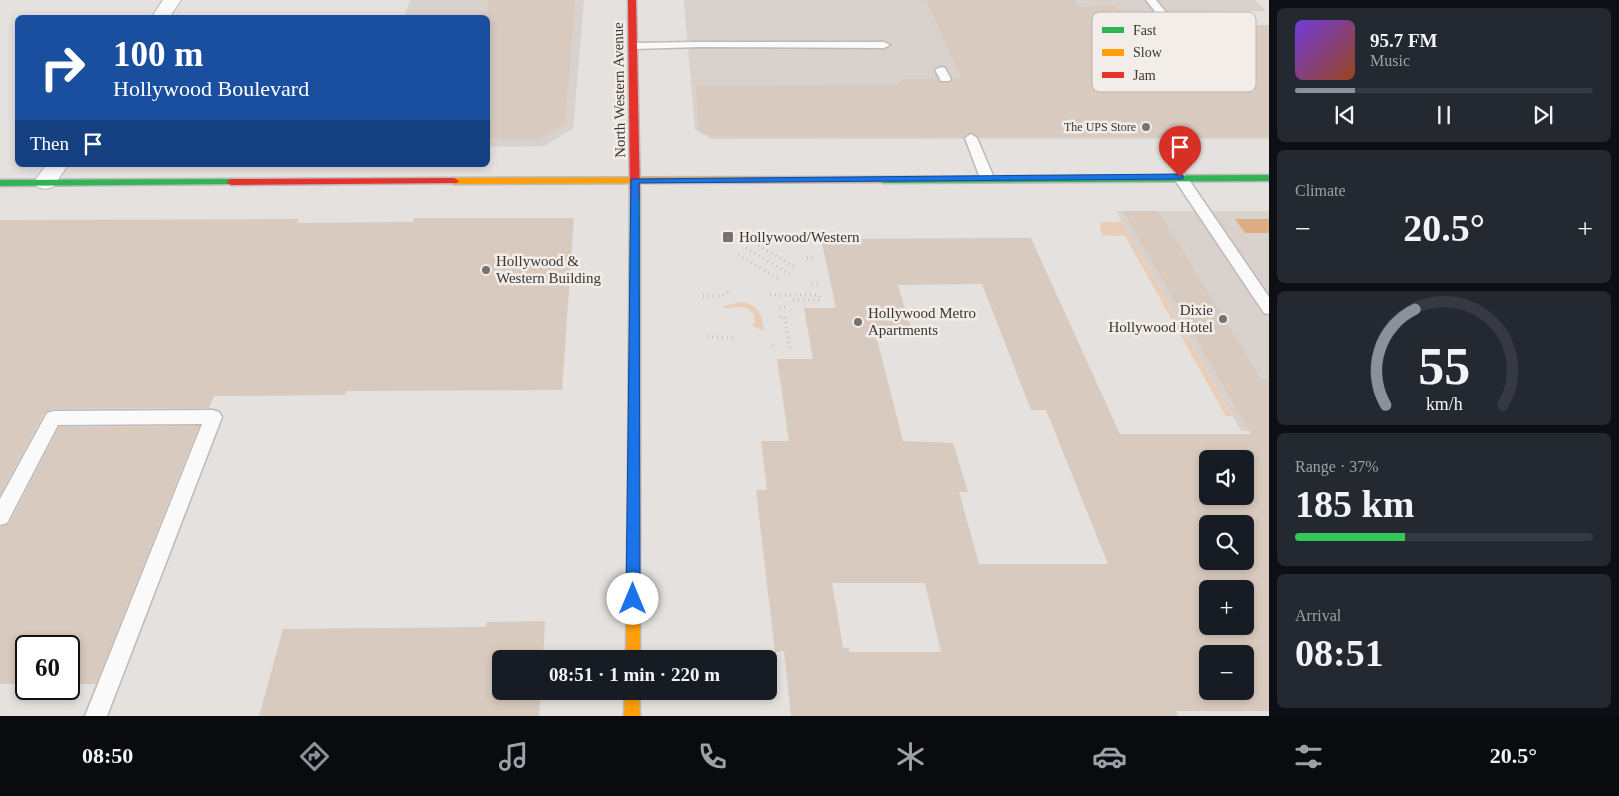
<!DOCTYPE html>
<meta charset="utf-8">
<style>
:root{--surface:#171b24;--page:#242831;--text:#f1f3f6;--muted:#9ea1a6;--line:#363941;--accent:#8c9099}
body{margin:0;font-family:"Times New Roman",serif;background:var(--page);color:var(--text);height:100vh;display:flex;flex-direction:column;font-size:19px;white-space:nowrap}
*{box-sizing:border-box;margin:0}
p{font-size:16px;color:var(--muted)}
.icon{flex:none;width:28px;height:28px;fill:none;stroke:currentColor;stroke-width:2;stroke-linecap:round;stroke-linejoin:round}
.map{position:relative;flex:1;overflow:hidden}
.details{display:flex;flex-direction:column;gap:8px;padding:8px;background:#0d0f14;width:350px}
.details>*{flex:none}
.guide{position:absolute;left:15px;top:15px;width:475px;height:152px;border-radius:8px;box-shadow:0 2px 8px #0003;background:#1a4fa0;color:#fff;overflow:hidden}
.controls{position:absolute;left:1199px;top:450px;display:grid;gap:10px}
.controls a{display:grid;place-items:center;width:55px;height:55px;border-radius:8px;background:var(--surface);box-shadow:0 2px 8px #0003;font-size:25px}
.speed{position:absolute;left:15px;top:635px;display:flex;gap:10px;font-size:25px;font-weight:700;text-align:center}
.speed>*{display:grid;place-content:center;width:65px;height:65px;border-radius:50%;background:var(--surface);box-shadow:0 2px 8px #0003;line-height:1}
.speed .limit{border:2px solid #111;border-radius:8px;background:#fff;color:#111}
.pin{position:absolute;display:grid;place-items:center;width:42px;height:42px;color:#fff;margin:-51px -21px;border-radius:50% 50% 50% 0;rotate:-45deg;box-shadow:0 0 5px #0007}
.pin .icon{rotate:45deg}
.me{position:absolute;width:55px;margin:-28px;rotate:0deg;stroke-linejoin:round;filter:drop-shadow(0 0 4px #0008)}
.turn{display:flex;align-items:center;gap:18px;height:105px;padding:0 15px;font-size:22px}
.turn .icon{width:65px;height:65px;stroke-width:2.5}
.turn b{display:block;font-size:35px;line-height:42px}
.then{display:flex;align-items:center;height:48px;padding:0 15px;background:#0003;gap:10px;font-size:19px}
.big{font-size:38px;font-weight:700;line-height:1.1}
.details .widget{flex:1;display:flex;flex-direction:column;justify-content:center;gap:8px;min-width:0;padding:0 18px;border-radius:8px;background:var(--page)}
.details .dial{align-items:center;gap:0}
.dial svg{height:130px;overflow:visible;fill:none;stroke:var(--line);stroke-width:7;stroke-linecap:round;text-anchor:middle}
.dial text{fill:var(--text);stroke:none}
.song{display:flex;align-items:center;gap:15px}
.cover{width:60px;height:60px;border-radius:8px;background:linear-gradient(135deg,hsl(260 70% 55%),hsl(20 70% 35%))}
.played{height:5px;border-radius:2px;background:linear-gradient(90deg,var(--accent) 20%,var(--line) 20%)}
.keys{display:flex;justify-content:space-around;direction:ltr}
.heat{display:flex;justify-content:space-between;align-items:center;font-size:28px;direction:ltr}
.charge{height:8px;border-radius:4px;background:linear-gradient(90deg,#34c759 37%,var(--line) 0)}
.trip{position:absolute;left:492px;top:650px;width:285px;height:50px;border-radius:8px;background:var(--surface);box-shadow:0 2px 8px #0003;font-weight:700;line-height:50px;text-align:center}
.tabs{display:flex;height:80px;justify-content:space-around;align-items:center;background:#090b0e;color:var(--muted)}
.tabs .icon{width:35px;height:35px}
.tabs .current{color:var(--accent)}
.tabs b{font-size:22px;color:var(--text)}
main{display:flex;flex:1;min-height:0}
.map>svg:first-child{display:block}
.built{fill:#d9d1cb}
.green{fill:#e9cdb6}
.water{fill:#ddae86}
.building{fill:#d8cabe;fill-rule:evenodd}
.lines{fill:none;stroke-linecap:round;stroke-linejoin:round}
.lane-casing{stroke:#bcb9b8;stroke-width:3}
.street-casing{stroke:#bcb9b8;stroke-width:2}
.fast-casing{stroke:#bcb9b8;stroke-width:3}
.slow-casing{stroke:#bcb9b8;stroke-width:3}
.jam-casing{stroke:#bcb9b8;stroke-width:3}
.path{stroke:#c4c2c1;stroke-width:3;stroke-dasharray:1 4;stroke-linecap:butt}
.lane{fill:#fbfafa;fill-rule:evenodd}
.street{fill:#fbfafa;fill-rule:evenodd}
.fast{fill:#30b455;fill-rule:evenodd}
.slow{fill:#ff9f0a;fill-rule:evenodd}
.jam{fill:#e5322d;fill-rule:evenodd}
.route{fill:#1a73e8;stroke:#114b97}
.poi-dot{fill:#757270;stroke:#f3ede9;stroke-width:2}
.labels{text-anchor:middle;stroke-width:5;stroke-linejoin:round;paint-order:stroke}
.far-poi-label{font-size:12px;fill:#393635;stroke:#f3ede9;text-anchor:end}
.street-label{font-size:15px;fill:#393635;stroke:#f3ede9}
.poi-label{font-size:15px;fill:#393635;stroke:#f3ede9;text-anchor:start}
.key{fill:#f3ede9;stroke:#bbb6b3;stroke-width:1}
.key-label{font-size:14px;fill:#393635}
</style>
<main>
<div class="map">
<svg width="1269" height="716" viewBox="0 0 1269 716">
<rect width="100%" height="100%" fill="#e4e1de"/>
<path class="built" d="M410,0H584L573,128L544,146L488,147V18H404Z
M684,0H1255L1266,11L1193,12L1258,89H1269V139H711L695,130Z
M1116,211H1269V431H1241Z"/>
<path class="green" d="M1101,222H1122L1232,416H1226L1125,236L1103,235L1100,231Z
M740,302C759,304 762,314 764,331L752,326L755,322L754,314C741,300 734,311 721,307Z"/>
<path class="water" d="M1235,219H1269V233H1245Z"/>
<path class="building" d="M488,0H575L565,124L538,139H488Z
M926,0H1075L1080,7L1116,6L1173,83H1195L1207,81L1217,82L1221,77L1249,71L1211,25H1269V137H979L972,132L963,137L710,136L698,130L696,86L897,85L904,79H938L941,83H949L953,79H962Z
M1123,211H1158L1261,379H1269V711H1176L1178,716H791L784,651L775,652L756,490H767L761,441H789L777,359H813L804,308H836L821,239L1031,238L1120,434H1251ZM982,284L1031,410H1046L1108,564H979L959,492H968L953,443L903,441L876,336H913L898,285ZM1208,459H1245V496H1208ZM1208,524H1245V561H1208ZM832,583H925L941,652H849V648H843ZM1208,589H1245V626H1208ZM1208,654H1245V691H1208Z
M414,218H574L562,390L346,391L345,395L214,396L209,408L52,409L45,412L0,495V220L299,219L297,223L413,222Z
M199,426L96,684H69V646H26V684H0V527L9,524L59,427Z
M545,621L543,659H501V691H541L539,716H259L283,629L486,627L487,622Z"/>
<g class="lines">
<defs>
<path id="lane" d="M1146,0H1156L1217,76L1219,78L1217,80H1209Z
M696,42H884L890,45L884,48L700,47L634,49L628,46L634,43Z
M941,67L945,68L951,79L949,81H941L935,70Z
M971,134L977,138L994,178L992,181L987,182L980,178L965,138Z
M1180,173L1185,174L1269,297V314L1264,313L1173,177Z
M213,410L219,412L222,417L107,716H85L202,424L58,425L7,523L0,525V499L47,413L53,411Z"/>
<path id="street" d="M163,0H181L169,18H151Z
M46,165H68L53,187L45,189L37,187L34,182Z"/>
<path id="fast" d="M1269,175V181L883,183L878,180L883,177Z
M231,179L234,180V184L0,186V180Z
M635,194L640,197V473L638,477L634,478L630,477L628,473L630,197Z"/>
<path id="slow" d="M883,177L888,180L886,182L454,184L449,181L454,178Z
M634,468L638,469L640,473V659H626L628,473L630,469Z
M625,691H639L640,716H624Z"/>
<path id="jam" d="M628,0H636L640,197L635,200L630,197Z
M454,178L459,181L457,183L231,185L226,182L231,179Z"/>
</defs>
<use href="#lane" class="lane-casing"/>
<use href="#street" class="street-casing"/>
<use href="#fast" class="fast-casing"/>
<use href="#slow" class="slow-casing"/>
<use href="#jam" class="jam-casing"/>
<path class="path" d="M754,243L797,268
M746,248L793,276
M738,255L781,280
M807,258H815
M812,283H821
M770,295H819L820,300H792V302
M703,296H721L731,291
M779,307H788
M780,317H785L790,349
M707,337L737,338
M773,345L774,349"/>
<use href="#lane" class="lane"/>
<use href="#street" class="street"/>
<use href="#fast" class="fast"/>
<use href="#slow" class="slow"/>
<use href="#jam" class="jam"/>
</g>
<path class="route" d="M1180,174L1183,175V179L639,183L640,599L638,604L633,605L628,604L626,599L631,179Z"/>
<g class="poi-dot">
<circle cx="1146" cy="127" r="5"/>
<rect x="722" y="231" width="12" height="12" rx="2.5"/>
<circle cx="486" cy="270" r="5"/>
<circle cx="1223" cy="319" r="5"/>
<circle cx="858" cy="322" r="5"/>
</g>
<g class="labels">
<g class="far-poi-label">
<text x="1136" y="131">The UPS Store</text>
</g>
<g class="street-label">
<text transform="translate(619 90) rotate(-91)" y="5">North Western Avenue</text>
</g>
<g class="poi-label">
<text x="739" y="242">Hollywood/Western</text>
<text x="496" y="266">Hollywood &amp;<tspan x="496" dy="17">Western Building</tspan></text>
<text x="1213" y="315" text-anchor="end">Dixie<tspan x="1213" dy="17">Hollywood Hotel</tspan></text>
<text x="868" y="318">Hollywood Metro<tspan x="868" dy="17">Apartments</tspan></text>
</g>
</g>
<rect x="1092" y="12" width="164" height="80" rx="8" class="key"/>
<rect x="1102" y="27" width="22" height="6" fill="#30b455"/>
<rect x="1102" y="49" width="22" height="7" fill="#ff9f0a"/>
<rect x="1102" y="72" width="22" height="6" fill="#e5322d"/>
<g class="key-label">
<text x="1133" y="35">Fast</text>
<text x="1133" y="57">Slow</text>
<text x="1133" y="80">Jam</text>
</g>
</svg>
<div class="controls">
<a><svg class="icon" aria-label="sound" viewBox="0 0 24 24"><path d="M4 9h4l5-4v14l-5-4H4zM17 9q2 3 0 6"/></svg></a>
<a><svg class="icon" aria-label="search" viewBox="0 0 24 24"><circle cx="10" cy="10" r="6"/><path d="M15 15l6 6"/></svg></a>
<a>+</a>
<a>−</a>
</div>
<div class="speed"><div class="limit">60</div></div>
<div class="pin" style="left:1180px;top:177px;background:#d93025"><svg class="icon" aria-label="arrive" viewBox="0 0 24 24"><path d="M6 21V4h12l-3 4 3 4H6"/></svg></div>
<svg class="me" style="left:633px;top:599px" viewBox="-20 -20 40 40"><circle r="19" fill="#fff"/><path d="M0-13L10 11 0 6-10 11z" fill="#1a73e8"/></svg>
<div class="trip">08:51 · 1 min · 220 m</div>
<div class="guide">
<div class="turn"><svg class="icon" aria-label="right" viewBox="0 0 24 24"><path d="M7 20v-9h11M14 6l5 5-5 5"/></svg><div><b>100 m</b>Hollywood Boulevard</div></div>
<div class="then">Then<svg class="icon" aria-label="arrive" viewBox="0 0 24 24"><path d="M6 21V4h12l-3 4 3 4H6"/></svg></div>
</div>
</div>
<section class="details">
<div class="widget">
<div class="song"><i class="cover"></i><div><b>95.7 FM</b><p>Music</p></div></div>
<div class="played"></div>
<div class="keys"><svg class="icon" aria-label="previous" viewBox="0 0 24 24"><path d="M18 5L8 12l10 7zM5 5v14"/></svg><svg class="icon" aria-label="pause" viewBox="0 0 24 24"><path d="M8 5v14M16 5v14"/></svg><svg class="icon" aria-label="next" viewBox="0 0 24 24"><path d="M6 5l10 7-10 7zM19 5v14"/></svg></div>
</div>
<div class="widget"><p>Climate</p>
<div class="heat"><a>−</a><b class="big">20.5°</b><a>+</a></div>
</div>
<div class="widget dial"><svg viewBox="0 0 100 80">
<path d="M14 69A42 42 0 1 1 86 69"/>
<path d="M14 69A42 42 0 0 1 32 10" stroke="#8c9099"/>
<text x="50" y="56" font-size="32" font-weight="700">55</text>
<text x="50" y="72" font-size="11">km/h</text>
</svg></div>
<div class="widget"><p>Range · 37%</p><b class="big">185 km</b><div class="charge"></div></div>
<div class="widget"><p>Arrival</p><b class="big">08:51</b></div>
</section>
</main>
<nav class="tabs">
<b>08:50</b>
<svg class="icon current" aria-label="directions" viewBox="0 0 24 24"><path d="M12 3l9 9-9 9-9-9zM9 14v-3h6M13 9l2 2-2 2"/></svg>
<svg class="icon" aria-label="music" viewBox="0 0 24 24"><path d="M9 18V5l10-2v13"/><circle cx="6" cy="18" r="3"/><circle cx="16" cy="16" r="3"/></svg>
<svg class="icon" aria-label="phone" viewBox="0 0 24 24"><path d="M5 4h4l2 5-3 2q2 4 5 5l2-3 5 2v4C11 20 4 13 5 4z"/></svg>
<svg class="icon" aria-label="climate" viewBox="0 0 24 24"><path d="M12 3v18M4 7l16 10M4 17L20 7"/></svg>
<svg class="icon" aria-label="car" viewBox="0 0 24 24"><path d="M5 17H2v-5l4-1 3-4h7l3 4 3 1v5h-3M9 17h6M6 11h13"/><circle cx="7" cy="17" r="2"/><circle cx="17" cy="17" r="2"/></svg>
<svg class="icon" aria-label="filters" viewBox="0 0 24 24"><path d="M4 7h16M4 17h16"/><circle cx="9" cy="7" r="2"/><circle cx="15" cy="17" r="2"/></svg>
<b>20.5°</b>
</nav>
